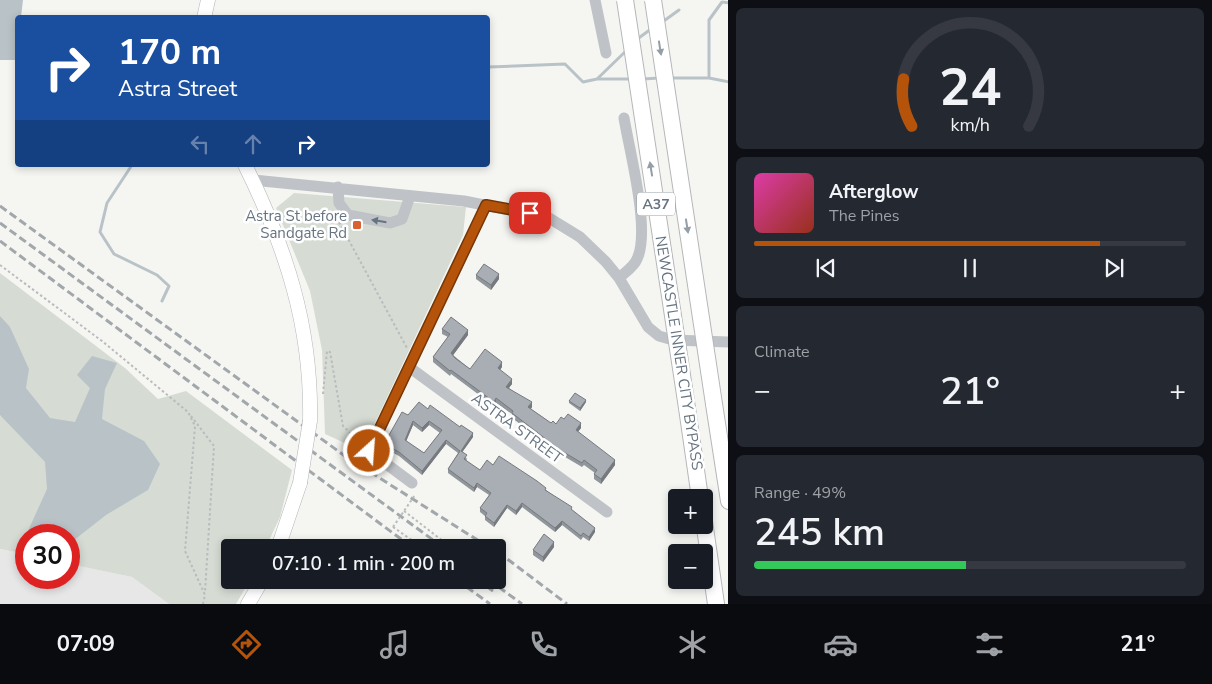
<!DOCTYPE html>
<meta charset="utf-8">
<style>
:root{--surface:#171b24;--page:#242831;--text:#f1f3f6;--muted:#9ea1a6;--line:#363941;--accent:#b45309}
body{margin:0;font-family:"Nunito Sans",sans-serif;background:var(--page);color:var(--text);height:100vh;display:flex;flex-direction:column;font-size:19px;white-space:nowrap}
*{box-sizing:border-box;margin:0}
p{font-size:16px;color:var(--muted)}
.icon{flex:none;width:28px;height:28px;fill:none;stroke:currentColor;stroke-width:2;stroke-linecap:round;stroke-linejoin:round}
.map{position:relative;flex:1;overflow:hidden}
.side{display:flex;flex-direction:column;gap:8px;padding:8px;background:#0d0f14;width:484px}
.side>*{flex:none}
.banner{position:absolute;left:15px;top:15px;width:475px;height:152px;border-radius:5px;box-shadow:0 2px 8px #0003;background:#1a4fa0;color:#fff;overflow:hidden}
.buttons{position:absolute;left:668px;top:489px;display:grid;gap:10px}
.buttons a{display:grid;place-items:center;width:45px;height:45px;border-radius:5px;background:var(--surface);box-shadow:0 2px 8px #0003;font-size:25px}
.speed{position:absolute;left:15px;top:524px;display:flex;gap:10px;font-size:25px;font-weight:700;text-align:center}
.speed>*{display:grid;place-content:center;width:65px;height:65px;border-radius:50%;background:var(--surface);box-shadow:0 2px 8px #0003;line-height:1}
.speed .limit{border:8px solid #d22;background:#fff;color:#111}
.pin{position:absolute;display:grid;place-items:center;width:42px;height:42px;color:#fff;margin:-21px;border-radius:10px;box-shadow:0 2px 8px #0006}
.me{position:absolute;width:55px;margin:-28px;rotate:26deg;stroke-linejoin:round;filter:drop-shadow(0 0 4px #0008)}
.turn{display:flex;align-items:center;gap:18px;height:105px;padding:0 20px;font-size:22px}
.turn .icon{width:65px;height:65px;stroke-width:2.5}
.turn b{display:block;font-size:35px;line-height:42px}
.lanes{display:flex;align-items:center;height:48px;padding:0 20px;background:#0003;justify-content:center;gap:25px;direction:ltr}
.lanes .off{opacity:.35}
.big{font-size:38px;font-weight:600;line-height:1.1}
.side .card{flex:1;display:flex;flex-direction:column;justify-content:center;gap:8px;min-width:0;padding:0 18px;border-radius:8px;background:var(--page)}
.side .dial{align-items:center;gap:0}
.dial svg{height:130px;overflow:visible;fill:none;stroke:var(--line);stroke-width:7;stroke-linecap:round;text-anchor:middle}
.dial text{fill:var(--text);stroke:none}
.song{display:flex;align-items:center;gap:15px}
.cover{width:60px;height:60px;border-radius:8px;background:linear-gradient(135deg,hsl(320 70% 55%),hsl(10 70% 35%))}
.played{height:5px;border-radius:2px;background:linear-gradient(90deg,var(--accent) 80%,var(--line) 80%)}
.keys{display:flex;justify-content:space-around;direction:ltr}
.heat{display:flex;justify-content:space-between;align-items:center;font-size:28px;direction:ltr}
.charge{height:8px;border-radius:4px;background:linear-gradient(90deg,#34c759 49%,var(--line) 0)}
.trip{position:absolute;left:221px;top:539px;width:285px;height:50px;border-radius:5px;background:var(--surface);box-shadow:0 2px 8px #0003;font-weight:600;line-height:50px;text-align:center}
.menu{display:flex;height:80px;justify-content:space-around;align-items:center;background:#090b0e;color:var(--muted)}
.menu .icon{width:35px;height:35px}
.menu .current{color:var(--accent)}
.menu b{font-size:22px;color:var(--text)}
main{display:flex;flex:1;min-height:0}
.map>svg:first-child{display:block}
.built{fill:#e6e7e6}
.green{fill:#d6dcd4}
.water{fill:#b9c3c7}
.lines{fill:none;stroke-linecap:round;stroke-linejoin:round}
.stream{stroke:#b9c3c7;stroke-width:3}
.major-casing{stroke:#b2b6ba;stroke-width:15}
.highway-casing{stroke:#b4b7ba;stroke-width:18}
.path{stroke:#b9bbbe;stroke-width:2;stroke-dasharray:2.5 2.5;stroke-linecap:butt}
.minor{stroke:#bfc2c6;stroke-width:11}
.major{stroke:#fff;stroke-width:14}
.highway{stroke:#fff;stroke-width:16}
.rail{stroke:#a2a7ac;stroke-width:3;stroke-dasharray:8 4;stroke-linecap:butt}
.major-bridge-casing{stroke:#b2b6ba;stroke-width:15;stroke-linecap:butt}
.highway-bridge-casing{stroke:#b4b7ba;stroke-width:18;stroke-linecap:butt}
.path-bridge{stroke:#b9bbbe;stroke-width:2;stroke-dasharray:2.5 2.5;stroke-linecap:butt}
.major-bridge{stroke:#fff;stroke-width:14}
.highway-bridge{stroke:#fff;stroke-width:16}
.wall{fill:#90969b;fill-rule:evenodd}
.shaded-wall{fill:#767a7e}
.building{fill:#a8aeb4;stroke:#767a7e;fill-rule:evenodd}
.oneway{fill:#949ea7}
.oneway2{fill:#667481}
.route-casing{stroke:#753606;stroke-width:12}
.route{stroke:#b45309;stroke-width:9}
.poi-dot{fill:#d76131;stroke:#fff;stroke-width:2}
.labels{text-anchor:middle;stroke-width:5;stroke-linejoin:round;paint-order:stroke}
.shield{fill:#fff;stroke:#949ea7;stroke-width:1}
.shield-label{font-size:14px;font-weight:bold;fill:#667481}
.poi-label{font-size:15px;fill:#667481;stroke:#fff;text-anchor:end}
.street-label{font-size:15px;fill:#667481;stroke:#fff}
</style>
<main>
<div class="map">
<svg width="729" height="604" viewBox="0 0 729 604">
<rect width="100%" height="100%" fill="#f5f6f2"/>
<path class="built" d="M0,549L26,554V578H69V564L132,577L169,604H0Z"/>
<path class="green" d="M294,193L466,207L463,235L362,451L325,434L322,350L310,291L276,208Z
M0,273L125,368L158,399L186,391L292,470L280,517L266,547L230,548V580H250L236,604H169L132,577L69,564V535H26V554L0,549Z"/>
<path class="water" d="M0,0H23L21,17L18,18L16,60H0Z
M0,316L10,327L29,369L26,388L50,418L75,422L90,388L77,375L92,356L117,363L105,389L102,419L144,441L160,464L148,490L106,515L69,544V535H26V546L22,544L47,489L45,462L0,415Z"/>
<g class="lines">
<path class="stream" d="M661,23L679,10
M636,40L651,29
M627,50L597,79H631
M488,67L565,64L583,82L597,79
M670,78H709V20L722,2L729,3
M709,78L729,82
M643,79L659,78
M132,165L107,203L100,232L114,254L157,275L169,286L162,301"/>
<defs>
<path id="major" d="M204,18L208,0
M245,165C286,248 312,327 310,421
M278,548L300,483
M248,604L262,580"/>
<path id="highway" d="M714,404L729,501
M687,408L700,498
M704,521L716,604"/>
</defs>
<use href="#major" class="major-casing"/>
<use href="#highway" class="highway-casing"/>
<path class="path" d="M339,222L407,348
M0,265L102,341L188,412L195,426L185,551L205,595L203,604
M323,394L327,351L330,352L343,426L362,444
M191,416L214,446L205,592
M404,511L452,548
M393,527L423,548"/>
<path class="minor" d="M595,0L606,53
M253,180L464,201L549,218L580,237L606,262L619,278L648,327L659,336L673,340L729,342
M338,187L339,203L348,215L390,223L402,219L410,196
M619,278C625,272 634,267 637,259C651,231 629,149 624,118
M409,367L607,512
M412,483L369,451L486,205"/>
<use href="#major" class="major"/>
<use href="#highway" class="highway"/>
<path class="rail" d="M0,206L345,456L490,548
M0,223L444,548
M0,241L413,548
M498,552L567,604
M457,580L490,604
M478,580L493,591
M489,580L522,604"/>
<defs>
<path id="major-bridge" d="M300,483L310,421"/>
<path id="highway-bridge" d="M625,0L687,408
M653,0L714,404"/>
</defs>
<use href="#major-bridge" class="major-bridge-casing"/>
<use href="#highway-bridge" class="highway-bridge-casing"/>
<path class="path-bridge" d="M393,527L415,495"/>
<use href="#major-bridge" class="major-bridge"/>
<use href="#highway-bridge" class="highway-bridge"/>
</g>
<path class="wall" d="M476,275L499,279L491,290L476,279Z
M442,329L468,335L453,355L470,369L502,367L500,370L512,384L509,388L532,407L531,409L551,423L556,424L564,419L581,428L578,432L615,465L601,484L594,479V474L595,473L584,465L582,467L560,454L512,418V414L496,403L494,406L451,374L450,376L433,362V357L448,337L442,334Z
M569,401L586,402L580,411L569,403Z
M428,409L473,437L462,452L467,459L466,461L480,470L493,465L546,490L572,510L595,532L589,541L583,537L581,540L562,525L555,532L522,507L516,515L507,508L494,527L485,520V516L480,512V508L489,495L477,487L474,492L448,473V469L458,453L446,444L422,475L399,456L384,448V444L408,415ZM413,425L422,432L429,425L440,433L424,453L406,441Z
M554,547L543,562L533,555V550Z"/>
<path class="shaded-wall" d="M499,274V279L491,290V285Z
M468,330V335L451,358V353Z
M502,362V367L498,373V368Z
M512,379V384L506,391V387Z
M496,398V403L494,406V402Z
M586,400V402L580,411V408Z
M532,402V407L528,412V407Z
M413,421V425L405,444V440Z
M429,421V425L422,432V428Z
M581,423V428L576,434V430Z
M473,433V437L461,454V451Z
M446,440V444L422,475V471Z
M615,460V465L601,484V479Z
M477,483V487L474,492V488Z
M522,503V507L516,515V511Z
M507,505V508L494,527V523Z
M562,521V525L555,532V528Z
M595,528V532L589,541V537Z
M554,542V547L543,562V557Z"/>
<path class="building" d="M484,264L499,274L491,285L476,275Z
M451,317L468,330L451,353L455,358L470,369L485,349L502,362L498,368L512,379L506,387L532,402L528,407L551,423L553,421L556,424L561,417L564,419L568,414L581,423L576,430L615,460L601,479L594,474L597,470L584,460L582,463L560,450L512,413L513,411L496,398L494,402L451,370L450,371L433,357L450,334L442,329Z
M575,393L586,400L580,408L569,401Z
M419,402L428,409L430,405L460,427L461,425L473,433L461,451L467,455L464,459L480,470L487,460L493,465L499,456L537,481L546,488L545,490L572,507L571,509L595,528L589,537L583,533L581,536L562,521L555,528L522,503L516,511L507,505L494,523L485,516L487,513L480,508L491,493L477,483L474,488L448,469L460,451L446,440L422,471L399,452L384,444L402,412L408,415ZM413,421L422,428L429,421L442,430L424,453L405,440Z
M544,534L554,542L543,557L533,550Z"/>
<defs><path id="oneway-solid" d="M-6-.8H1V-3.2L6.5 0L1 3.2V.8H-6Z" transform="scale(1.25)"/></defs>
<g class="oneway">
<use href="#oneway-solid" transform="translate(660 48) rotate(81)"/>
<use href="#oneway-solid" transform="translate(651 169) rotate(-99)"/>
<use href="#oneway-solid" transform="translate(687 226) rotate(81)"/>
</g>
<use class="oneway2" href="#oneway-solid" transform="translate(379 221) rotate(-171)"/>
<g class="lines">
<defs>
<path id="route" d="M369,451L486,205L530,213"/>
</defs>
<use href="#route" class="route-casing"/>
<use href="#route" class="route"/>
</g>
<rect class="poi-dot" x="352" y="220" width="10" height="10" rx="2.5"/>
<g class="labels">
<rect class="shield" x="637" y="192.5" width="38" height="23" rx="4"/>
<g class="shield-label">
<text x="656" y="209">A37</text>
</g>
<g class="poi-label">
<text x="347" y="221">Astra St before<tspan x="347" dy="17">Sandgate Rd</tspan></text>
</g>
<g class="street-label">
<text transform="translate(679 353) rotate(81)" y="5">NEWCASTLE INNER CITY BYPASS</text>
<text transform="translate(517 428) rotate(36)" y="5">ASTRA STREET</text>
</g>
</g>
</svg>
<div class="buttons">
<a>+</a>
<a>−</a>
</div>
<div class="speed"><div class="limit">30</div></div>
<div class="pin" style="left:530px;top:213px;background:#d93025"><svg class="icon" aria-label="arrive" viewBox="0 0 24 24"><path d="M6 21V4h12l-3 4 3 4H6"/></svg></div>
<svg class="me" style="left:369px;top:451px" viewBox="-20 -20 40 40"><circle r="17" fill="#b45309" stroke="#fff" stroke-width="3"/><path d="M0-11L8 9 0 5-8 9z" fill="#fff"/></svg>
<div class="trip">07:10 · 1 min · 200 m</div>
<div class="banner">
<div class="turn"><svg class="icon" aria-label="right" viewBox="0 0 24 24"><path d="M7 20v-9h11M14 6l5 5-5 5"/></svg><div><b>170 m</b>Astra Street</div></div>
<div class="lanes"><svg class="icon off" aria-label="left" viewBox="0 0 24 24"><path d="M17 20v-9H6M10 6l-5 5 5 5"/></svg><svg class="icon off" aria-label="ahead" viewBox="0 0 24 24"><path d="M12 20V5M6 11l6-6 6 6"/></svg><svg class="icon" aria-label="right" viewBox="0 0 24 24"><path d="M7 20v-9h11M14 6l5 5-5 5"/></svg></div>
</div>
</div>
<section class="side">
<div class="card dial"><svg viewBox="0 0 100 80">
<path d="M14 69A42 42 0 1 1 86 69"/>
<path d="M14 69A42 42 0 0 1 9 40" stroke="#b45309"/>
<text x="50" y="56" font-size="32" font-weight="700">24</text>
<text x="50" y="72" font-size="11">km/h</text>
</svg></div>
<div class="card">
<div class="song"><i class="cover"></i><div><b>Afterglow</b><p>The Pines</p></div></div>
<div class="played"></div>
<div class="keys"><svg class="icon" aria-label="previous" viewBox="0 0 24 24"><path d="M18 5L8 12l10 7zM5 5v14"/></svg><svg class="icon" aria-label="pause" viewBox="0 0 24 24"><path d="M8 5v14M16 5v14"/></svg><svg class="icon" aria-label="next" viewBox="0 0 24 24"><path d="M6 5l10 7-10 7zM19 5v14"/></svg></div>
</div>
<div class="card"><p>Climate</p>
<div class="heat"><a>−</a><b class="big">21°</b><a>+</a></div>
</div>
<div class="card"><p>Range · 49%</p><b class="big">245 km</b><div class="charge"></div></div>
</section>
</main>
<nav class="menu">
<b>07:09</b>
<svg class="icon current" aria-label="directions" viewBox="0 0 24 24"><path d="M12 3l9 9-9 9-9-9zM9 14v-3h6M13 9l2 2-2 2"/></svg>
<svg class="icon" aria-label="music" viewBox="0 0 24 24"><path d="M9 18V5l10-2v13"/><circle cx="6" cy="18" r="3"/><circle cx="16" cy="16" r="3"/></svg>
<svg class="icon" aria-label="phone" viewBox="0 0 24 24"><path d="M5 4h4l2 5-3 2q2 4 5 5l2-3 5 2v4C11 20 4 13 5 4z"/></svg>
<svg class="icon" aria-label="climate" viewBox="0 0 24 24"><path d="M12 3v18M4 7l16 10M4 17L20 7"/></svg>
<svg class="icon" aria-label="car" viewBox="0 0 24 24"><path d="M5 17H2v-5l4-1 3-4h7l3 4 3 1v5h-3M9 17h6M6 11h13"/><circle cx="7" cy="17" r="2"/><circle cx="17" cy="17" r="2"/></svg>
<svg class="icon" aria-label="filters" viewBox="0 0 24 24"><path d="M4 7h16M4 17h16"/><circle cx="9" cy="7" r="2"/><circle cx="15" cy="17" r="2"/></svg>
<b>21°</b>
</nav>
